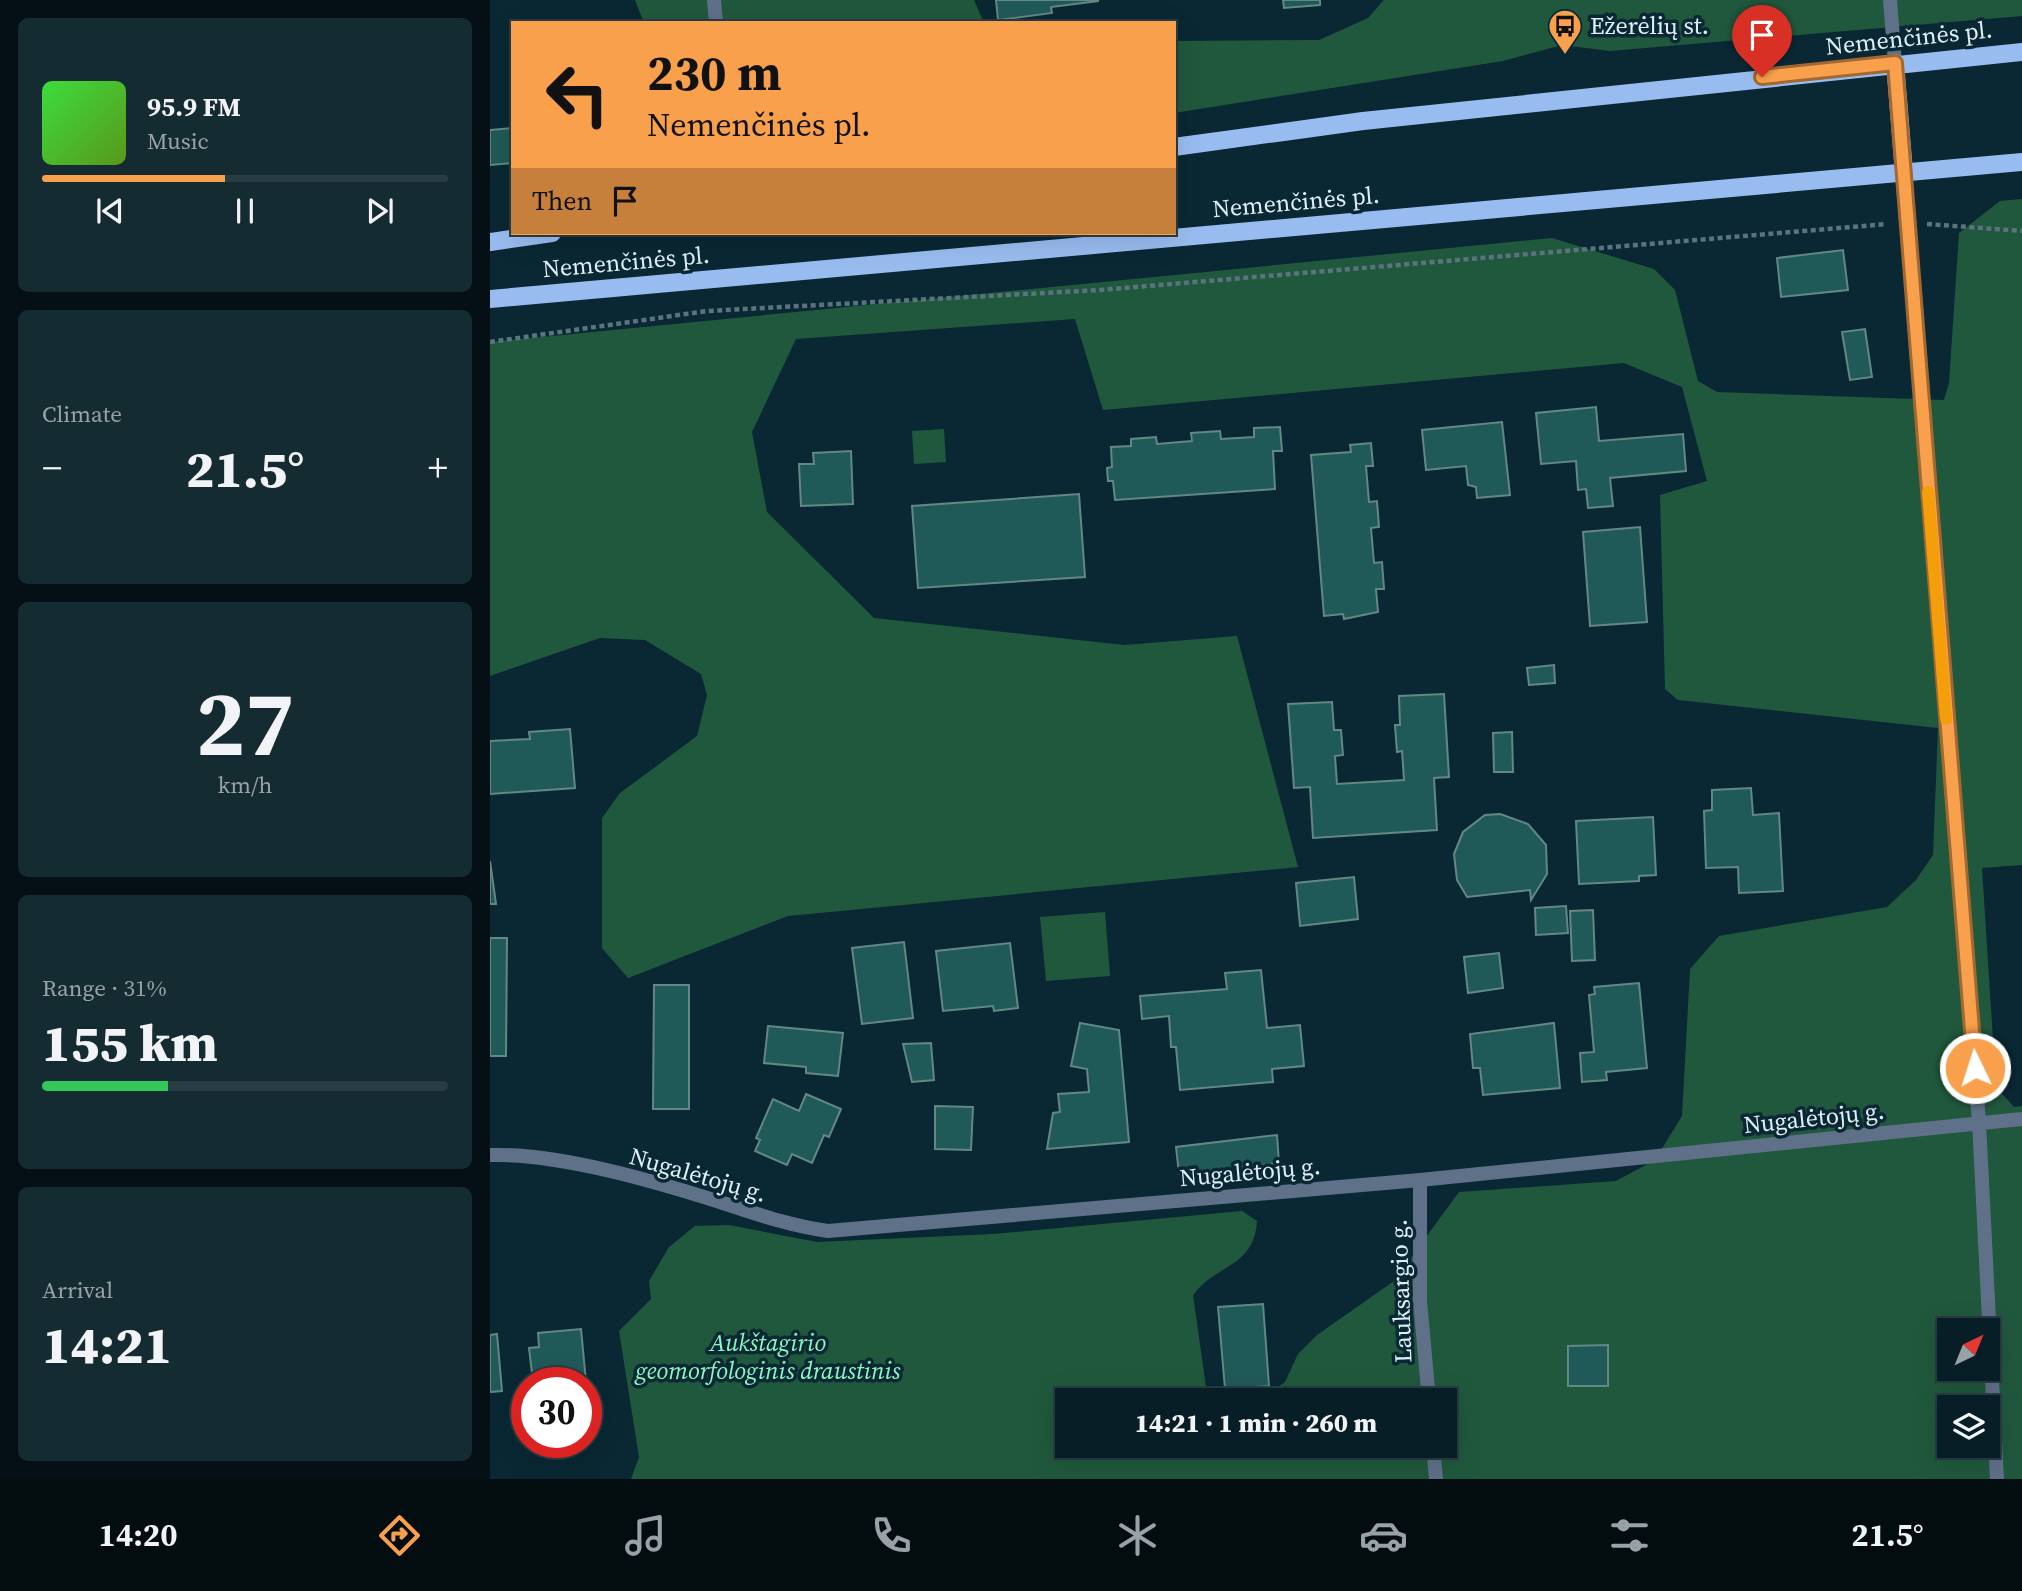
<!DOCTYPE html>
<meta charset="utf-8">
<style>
:root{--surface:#071e26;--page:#152b32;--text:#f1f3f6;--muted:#98a2a7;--line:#283c43;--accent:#f8a04b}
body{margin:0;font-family:"Source Serif 4",serif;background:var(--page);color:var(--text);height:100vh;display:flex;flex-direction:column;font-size:26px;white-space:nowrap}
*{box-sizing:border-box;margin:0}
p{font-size:23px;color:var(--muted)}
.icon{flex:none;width:38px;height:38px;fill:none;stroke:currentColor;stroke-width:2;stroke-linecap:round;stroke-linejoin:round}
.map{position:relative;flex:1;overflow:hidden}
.sheet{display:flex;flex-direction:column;gap:18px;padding:18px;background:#041015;width:490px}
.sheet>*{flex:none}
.banner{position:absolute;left:21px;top:21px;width:665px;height:214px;border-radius:0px;box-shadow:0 7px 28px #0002,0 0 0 2px var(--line);background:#f8a04b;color:#111;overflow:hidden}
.needle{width:46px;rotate:43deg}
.fabs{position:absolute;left:1447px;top:1318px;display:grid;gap:14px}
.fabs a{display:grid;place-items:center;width:63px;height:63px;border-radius:0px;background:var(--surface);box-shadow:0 7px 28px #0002,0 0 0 2px var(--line);font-size:35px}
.speed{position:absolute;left:21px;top:1367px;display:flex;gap:14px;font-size:35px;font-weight:700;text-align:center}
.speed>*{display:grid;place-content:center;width:91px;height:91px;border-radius:50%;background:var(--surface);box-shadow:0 7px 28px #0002,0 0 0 2px var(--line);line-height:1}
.speed .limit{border:10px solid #d22;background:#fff;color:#111}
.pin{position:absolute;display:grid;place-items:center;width:60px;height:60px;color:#fff;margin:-72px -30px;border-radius:50% 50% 50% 0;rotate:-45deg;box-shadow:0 0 7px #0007}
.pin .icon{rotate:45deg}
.me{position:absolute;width:77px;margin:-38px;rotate:356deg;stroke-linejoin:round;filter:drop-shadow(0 0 5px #0008)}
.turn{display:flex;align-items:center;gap:24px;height:147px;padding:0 21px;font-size:32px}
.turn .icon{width:91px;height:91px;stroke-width:2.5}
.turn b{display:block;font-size:49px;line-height:60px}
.then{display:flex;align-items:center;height:66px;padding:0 21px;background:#0003;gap:14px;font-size:26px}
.big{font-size:52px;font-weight:800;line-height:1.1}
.sheet .card{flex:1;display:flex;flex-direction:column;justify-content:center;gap:10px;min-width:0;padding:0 24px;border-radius:10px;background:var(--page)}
.sheet .dial{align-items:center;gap:0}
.dial b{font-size:91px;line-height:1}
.song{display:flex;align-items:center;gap:21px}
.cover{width:84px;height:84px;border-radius:10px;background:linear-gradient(135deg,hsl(120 70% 55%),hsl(90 70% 35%))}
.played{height:7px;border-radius:4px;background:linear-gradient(90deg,var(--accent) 45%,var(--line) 45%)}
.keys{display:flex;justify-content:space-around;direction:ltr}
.heat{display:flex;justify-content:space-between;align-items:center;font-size:38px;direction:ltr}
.charge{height:10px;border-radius:5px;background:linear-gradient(90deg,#34c759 31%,var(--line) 0)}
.trip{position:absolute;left:565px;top:1388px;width:402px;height:70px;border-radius:0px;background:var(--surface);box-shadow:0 7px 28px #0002,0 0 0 2px var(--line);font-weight:800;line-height:70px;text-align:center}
.tab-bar{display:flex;height:112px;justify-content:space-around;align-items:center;background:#030c0f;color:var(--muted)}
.tab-bar .icon{width:49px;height:49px}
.tab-bar .selected{color:var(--accent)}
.tab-bar b{font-size:32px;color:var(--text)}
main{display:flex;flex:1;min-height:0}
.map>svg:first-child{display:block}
.green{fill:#20583d;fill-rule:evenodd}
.building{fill:#205a58;stroke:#638785;stroke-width:2}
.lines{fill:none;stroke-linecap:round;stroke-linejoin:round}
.path{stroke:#5a737d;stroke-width:4.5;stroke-dasharray:5 3.5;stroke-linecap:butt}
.minor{stroke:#5f7089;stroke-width:14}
.primary{stroke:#99bcf0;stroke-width:18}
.route-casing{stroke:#a16831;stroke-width:18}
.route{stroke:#f8a04b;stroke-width:12}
.slow{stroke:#f59e0b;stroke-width:12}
.labels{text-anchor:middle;stroke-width:7;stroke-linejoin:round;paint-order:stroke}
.poi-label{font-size:24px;fill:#dfeff7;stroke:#092833;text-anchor:start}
.street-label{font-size:24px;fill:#dfeff7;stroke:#092833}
.park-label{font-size:24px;font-style:italic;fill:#8bf8c0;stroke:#092833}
</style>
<main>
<section class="sheet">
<div class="card">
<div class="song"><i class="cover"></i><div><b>95.9 FM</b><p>Music</p></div></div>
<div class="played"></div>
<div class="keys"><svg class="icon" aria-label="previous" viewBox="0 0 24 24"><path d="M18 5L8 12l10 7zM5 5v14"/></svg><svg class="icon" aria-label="pause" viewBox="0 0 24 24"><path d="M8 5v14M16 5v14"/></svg><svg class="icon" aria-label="next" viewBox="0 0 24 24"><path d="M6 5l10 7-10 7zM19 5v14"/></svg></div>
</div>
<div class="card"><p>Climate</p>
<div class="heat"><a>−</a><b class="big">21.5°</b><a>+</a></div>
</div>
<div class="card dial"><b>27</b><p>km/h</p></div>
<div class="card"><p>Range · 31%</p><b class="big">155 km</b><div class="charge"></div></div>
<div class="card"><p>Arrival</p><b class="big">14:21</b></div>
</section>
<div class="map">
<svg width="1532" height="1479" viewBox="0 0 1532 1479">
<rect width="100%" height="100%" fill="#092833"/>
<path class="green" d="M145,0H484L494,23H154Z
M894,0H1532V16L1120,51L1072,45L1013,61L684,113V41L829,40L878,18Z
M1532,199V865L1492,868L1506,1087L1524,1107L1532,1106V1479H141L149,1457L129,1331L161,1299L159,1281L179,1247L205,1226L239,1225L327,1242L503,1234L752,1211L767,1221C764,1268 727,1263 703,1295L717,1394L775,1396L795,1382L808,1354L827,1335L904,1281L969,1192L1126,1181L1165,1160L1192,1116L1200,969L1229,936L1397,907L1426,880L1443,855L1448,728L1188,700L1175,689L1170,495L1217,481L1192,387L1134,363L613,410L585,319L306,339L262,432L277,512L384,618L634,645L747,636L808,867L298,916L138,978L112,948V818L130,793L207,736L217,695L211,674L155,640L110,638L0,676V342L1062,238L1164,269L1185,290L1208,381L1227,392L1454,400L1459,383L1469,233L1510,201ZM1460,1330H1498V1368H1460ZM578,1400H956V1446H578ZM1460,1407H1498V1446H1460Z
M454,429L456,462L424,464L422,431Z
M615,912L620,976L556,981L550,917Z"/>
<path class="building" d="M506,0H608V1L561,7L562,13L508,20Z
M793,0H830V5L794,8Z
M23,128V163L0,165V130Z
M1353,250L1358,290L1291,297L1287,258Z
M1375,329L1382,377L1360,380L1352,332Z
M1106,407L1109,441L1193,434L1196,471L1120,478L1123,506L1098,508L1096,489L1088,490L1086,461L1051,464L1046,413Z
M1012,422L1020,495L987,498L986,487L978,485L976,466L936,470L932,430Z
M790,427L792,451H783L785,489L625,500L623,481H618L617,468L622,467L621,447L641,446V439L666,437L667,444L702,441L701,433L730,431L731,439L764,437V428Z
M881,443L883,466H876L879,502L887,501L889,527L881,528L884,563L892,562L894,589H886L888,612L854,619L853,614L834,616L821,455L861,452L860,445Z
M361,451L363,504L311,506L309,464H324L323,453Z
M589,494L595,577L428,588L422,506Z
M1150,527L1157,622L1100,626L1093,532Z
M1064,665L1065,683L1039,685L1037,668Z
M954,694L959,777L944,778L947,830L823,838L820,787L804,788L798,704L842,702L844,730H851L853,755L845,756L847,784L914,780L912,751L907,752L905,725H910L909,696Z
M80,729L85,788L0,794V741L40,739L39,732Z
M1022,732L1023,772H1004L1003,733Z
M1261,788L1263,815L1289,813L1293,891L1249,893L1248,867L1216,868L1214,811L1222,810V790Z
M1010,814L1038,824L1056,845L1057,874L1041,900L1040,890L977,897L967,880L964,854L973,832L995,815Z
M1163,817L1166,875L1149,876V881L1089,884L1086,821Z
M0,861L6,904H0Z
M864,877L868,919L810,926L806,883Z
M1076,906L1078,933L1046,935L1045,908Z
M1103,910L1105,960L1082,961L1080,911Z
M0,938H17L16,1056H0Z
M414,942L423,1018L372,1024L362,948Z
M520,943L528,1008L504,1011L503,1006L453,1011L446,951Z
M1009,953L1013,988L978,993L974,957Z
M771,970L777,1028L810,1025L814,1066L782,1069L783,1082L690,1090L686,1047H681L679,1016L652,1019L650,996L737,989L735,973Z
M1149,983L1157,1068L1116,1072L1117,1080L1092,1082L1090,1053L1104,1052L1099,995L1105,994L1104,987Z
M164,985H199V1109H163Z
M590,1023L629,1030L639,1142L557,1149L563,1113L570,1112L568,1094L599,1092L597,1069L581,1066Z
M1064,1023L1070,1088L993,1095L990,1068H983L980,1034Z
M278,1026L353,1033L348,1076L316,1073V1067L274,1063Z
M441,1043L444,1080L422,1082L413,1044Z
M316,1094L351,1109L339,1137L334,1135L322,1163L302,1154L297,1165L265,1151L270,1140L266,1138L283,1099L309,1111Z
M445,1106L483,1107L481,1150L445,1149Z
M787,1135L789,1163L689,1174L686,1147Z
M773,1304L779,1386L735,1389L728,1307Z
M91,1329L97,1392L96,1382H43L39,1348L49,1347L48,1333Z
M7,1334L12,1391L0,1392V1335Z
M1118,1345V1386H1078V1346Z"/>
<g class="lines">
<path class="path" d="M1437,224L1532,231
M0,342L217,311L610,290L1397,224"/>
<path class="minor" d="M224,0L226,23
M1400,0L1405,63
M1414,172L1489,1122L1507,1479
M0,1155C68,1153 164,1181 230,1202C267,1214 300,1226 338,1231L930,1180L1532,1119
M930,1180V1301L939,1400
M943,1446L946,1479"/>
<path class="primary" d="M1405,63L1414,172
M684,147L873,121L1532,52
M0,242L62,233
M0,299L1532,162"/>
</g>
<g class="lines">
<defs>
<path id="route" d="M1272,77L1405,63L1485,1068"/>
</defs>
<use href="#route" class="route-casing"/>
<use href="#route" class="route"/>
<path class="slow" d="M1438,492L1456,719"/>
</g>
<defs>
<symbol id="bus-pin" viewBox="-11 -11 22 30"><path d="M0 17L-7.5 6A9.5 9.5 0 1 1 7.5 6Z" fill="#f8a04b" stroke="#092833"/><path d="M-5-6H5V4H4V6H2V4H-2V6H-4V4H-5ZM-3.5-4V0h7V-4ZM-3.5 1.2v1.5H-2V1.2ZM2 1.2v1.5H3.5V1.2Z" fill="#111"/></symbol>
</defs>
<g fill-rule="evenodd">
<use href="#bus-pin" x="1056" y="7" width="38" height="52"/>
</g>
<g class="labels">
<g class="poi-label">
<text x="1100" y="34">Ežerėlių st.</text>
</g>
<g class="street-label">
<text transform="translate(1419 38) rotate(-6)" y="8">Nemenčinės pl.</text>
<text transform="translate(806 202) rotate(-5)" y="8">Nemenčinės pl.</text>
<text transform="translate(136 262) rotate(-5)" y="8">Nemenčinės pl.</text>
<text transform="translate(1324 1118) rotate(-6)" y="8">Nugalėtojų g.</text>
<text transform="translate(760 1172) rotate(-5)" y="8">Nugalėtojų g.</text>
<text transform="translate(208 1175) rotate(16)" y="8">Nugalėtojų g.</text>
<text transform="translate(911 1291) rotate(-92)" y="8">Lauksargio g.</text>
</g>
<g class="park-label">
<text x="278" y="1351">Aukštagirio<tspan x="278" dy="28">geomorfologinis draustinis</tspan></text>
</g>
</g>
</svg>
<div class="fabs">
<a><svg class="needle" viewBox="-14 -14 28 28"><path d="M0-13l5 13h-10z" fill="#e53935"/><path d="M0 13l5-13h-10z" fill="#98a2a7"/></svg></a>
<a><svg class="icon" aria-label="layers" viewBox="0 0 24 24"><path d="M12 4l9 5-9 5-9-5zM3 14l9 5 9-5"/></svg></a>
</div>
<div class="speed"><div class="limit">30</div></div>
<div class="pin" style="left:1272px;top:77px;background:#d93025"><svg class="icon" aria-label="arrive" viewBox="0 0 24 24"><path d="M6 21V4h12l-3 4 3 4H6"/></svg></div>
<svg class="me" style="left:1485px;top:1068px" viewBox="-20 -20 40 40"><circle r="17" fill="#f8a04b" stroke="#fff" stroke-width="3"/><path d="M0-11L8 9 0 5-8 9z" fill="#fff"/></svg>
<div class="trip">14:21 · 1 min · 260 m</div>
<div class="banner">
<div class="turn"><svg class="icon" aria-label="left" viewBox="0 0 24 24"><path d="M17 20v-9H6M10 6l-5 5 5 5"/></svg><div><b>230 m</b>Nemenčinės pl.</div></div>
<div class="then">Then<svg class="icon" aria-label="arrive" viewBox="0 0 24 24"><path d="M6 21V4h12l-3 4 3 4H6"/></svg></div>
</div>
</div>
</main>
<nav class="tab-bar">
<b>14:20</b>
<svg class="icon selected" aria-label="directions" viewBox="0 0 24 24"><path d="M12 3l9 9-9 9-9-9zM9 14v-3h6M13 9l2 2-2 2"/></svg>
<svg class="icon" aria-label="music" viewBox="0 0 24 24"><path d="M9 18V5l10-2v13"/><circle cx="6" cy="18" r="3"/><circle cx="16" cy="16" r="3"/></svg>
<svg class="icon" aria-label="phone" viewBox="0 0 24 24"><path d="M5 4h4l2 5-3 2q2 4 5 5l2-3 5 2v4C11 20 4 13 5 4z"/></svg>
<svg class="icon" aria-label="climate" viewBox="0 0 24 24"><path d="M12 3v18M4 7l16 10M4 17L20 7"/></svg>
<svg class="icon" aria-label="car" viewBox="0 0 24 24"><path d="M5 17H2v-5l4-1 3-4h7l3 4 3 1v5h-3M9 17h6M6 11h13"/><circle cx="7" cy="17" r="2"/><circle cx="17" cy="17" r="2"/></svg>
<svg class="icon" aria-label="filters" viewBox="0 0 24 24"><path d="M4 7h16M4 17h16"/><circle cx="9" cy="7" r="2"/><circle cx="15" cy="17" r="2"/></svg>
<b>21.5°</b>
</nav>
